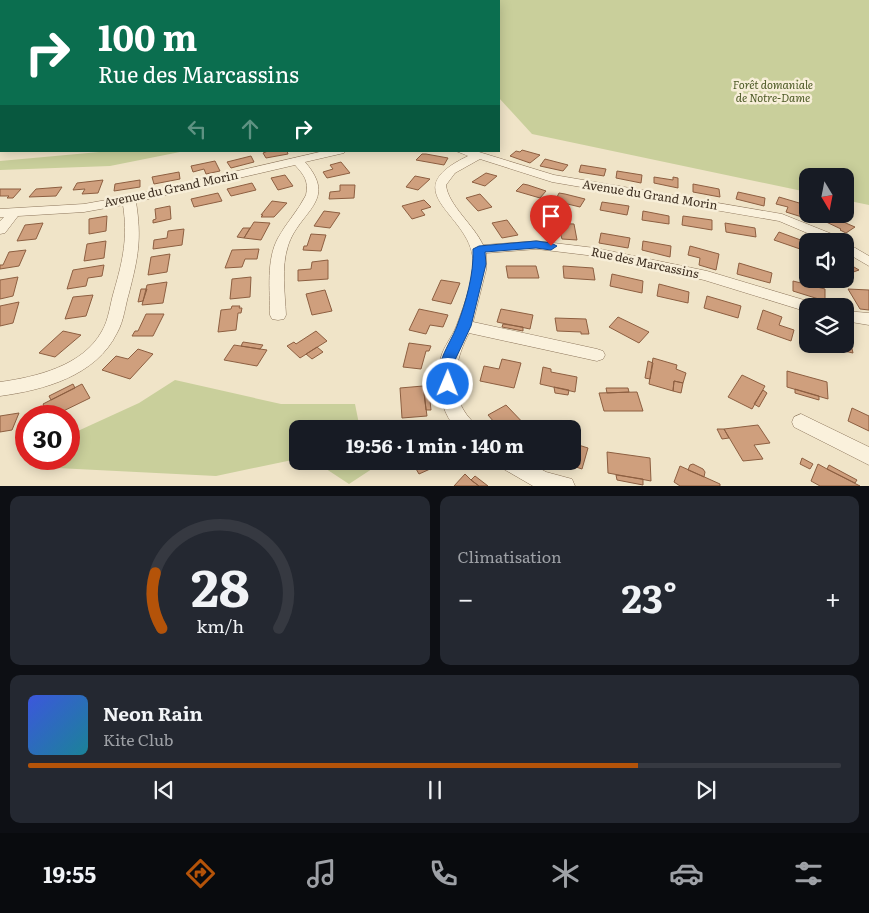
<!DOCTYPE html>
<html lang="fr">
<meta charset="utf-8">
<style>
:root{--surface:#171b24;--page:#242831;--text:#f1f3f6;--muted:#9ea1a6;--line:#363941;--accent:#b45309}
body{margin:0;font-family:Literata,serif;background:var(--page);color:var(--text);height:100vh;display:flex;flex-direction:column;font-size:19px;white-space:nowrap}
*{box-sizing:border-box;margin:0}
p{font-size:16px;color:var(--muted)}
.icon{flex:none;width:28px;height:28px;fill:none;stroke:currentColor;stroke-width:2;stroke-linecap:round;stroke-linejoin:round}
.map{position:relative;height:486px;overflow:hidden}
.side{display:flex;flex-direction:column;gap:10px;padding:10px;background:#0d0f14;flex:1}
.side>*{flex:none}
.banner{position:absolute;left:0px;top:0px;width:500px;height:152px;box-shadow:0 2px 12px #0003;background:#0b6e4f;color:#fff;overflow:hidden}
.needle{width:32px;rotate:170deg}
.controls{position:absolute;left:799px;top:168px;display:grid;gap:10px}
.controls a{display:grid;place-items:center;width:55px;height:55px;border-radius:10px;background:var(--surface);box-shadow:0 2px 12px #0003;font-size:25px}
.speed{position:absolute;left:15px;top:405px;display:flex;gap:10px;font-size:25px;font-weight:700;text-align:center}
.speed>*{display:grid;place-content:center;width:65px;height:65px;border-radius:50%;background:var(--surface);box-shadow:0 2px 12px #0003;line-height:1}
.speed .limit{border:8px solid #d22;background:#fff;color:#111}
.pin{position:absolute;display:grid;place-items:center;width:42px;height:42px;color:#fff;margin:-51px -21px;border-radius:50% 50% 50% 0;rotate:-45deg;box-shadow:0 0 5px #0007}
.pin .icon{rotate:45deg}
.me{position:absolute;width:55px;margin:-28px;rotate:1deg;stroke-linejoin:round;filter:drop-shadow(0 0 4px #0008)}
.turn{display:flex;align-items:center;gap:18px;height:105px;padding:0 15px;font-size:22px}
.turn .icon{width:65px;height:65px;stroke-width:2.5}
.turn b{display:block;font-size:35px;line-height:42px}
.lanes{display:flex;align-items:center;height:48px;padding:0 15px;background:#0003;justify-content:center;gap:25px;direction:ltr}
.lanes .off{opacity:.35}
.big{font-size:38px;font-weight:700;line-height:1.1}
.side .card{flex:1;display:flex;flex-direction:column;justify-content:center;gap:8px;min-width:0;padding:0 18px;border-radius:10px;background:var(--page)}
.side .dial{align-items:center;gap:0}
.dial svg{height:130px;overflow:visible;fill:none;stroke:var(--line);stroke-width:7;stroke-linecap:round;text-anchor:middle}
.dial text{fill:var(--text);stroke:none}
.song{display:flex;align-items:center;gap:15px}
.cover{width:60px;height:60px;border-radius:8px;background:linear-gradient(135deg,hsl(230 70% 55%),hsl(190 70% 35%))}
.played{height:5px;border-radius:2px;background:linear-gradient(90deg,var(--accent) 75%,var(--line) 75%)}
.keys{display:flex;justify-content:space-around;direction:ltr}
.heat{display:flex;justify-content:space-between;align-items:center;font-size:28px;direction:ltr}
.side .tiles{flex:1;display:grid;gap:10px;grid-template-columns:1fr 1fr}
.card:last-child{grid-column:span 2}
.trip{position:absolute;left:289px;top:420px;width:292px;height:50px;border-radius:10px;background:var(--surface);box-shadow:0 2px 12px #0003;font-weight:700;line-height:50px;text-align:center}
.menu{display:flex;height:80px;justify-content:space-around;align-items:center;background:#090b0e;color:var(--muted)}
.menu .icon{width:35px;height:35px}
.menu .active{color:var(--accent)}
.menu b{font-size:22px;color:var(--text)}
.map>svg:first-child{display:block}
.green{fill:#c9cf9b}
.building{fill:#cf9f7d;stroke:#8d5f41}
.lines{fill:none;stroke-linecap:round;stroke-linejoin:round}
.minor-casing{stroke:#8d765c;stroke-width:1}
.minor{fill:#faf1dc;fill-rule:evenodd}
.route{fill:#1a73e8;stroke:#114b97}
.labels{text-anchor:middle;stroke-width:5;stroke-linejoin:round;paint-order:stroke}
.far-park-label{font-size:11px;font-style:italic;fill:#4d5a26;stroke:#f7eed8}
.street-label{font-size:12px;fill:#3d2e20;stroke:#f7eed8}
</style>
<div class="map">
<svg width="869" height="486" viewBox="0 0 869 486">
<rect width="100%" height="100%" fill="#f0e4c8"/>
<path class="green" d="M328,0H869V205L845,200V176H808L807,192L532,134L499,98V1Z
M110,151H185L110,166L0,170V161Z
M175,380L281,404H355L360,429H298L297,459L216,476L37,467L39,459H69V435L139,403Z
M314,461H375L378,465L349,484Z"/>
<path class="building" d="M522,150L540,155L530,163L510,156L516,151L520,152Z
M268,151H287L288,154L266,158L263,153Z
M422,154H426L448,158L444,165L416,160Z
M251,156L254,162L231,168L227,162Z
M545,159L568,165L563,171L540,166Z
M215,161L220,171L206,174L204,169L193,172L191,166Z
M341,162L350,173L327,178L323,172L333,169L330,165Z
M581,165L606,169L604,176L579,172Z
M617,171L642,175L641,183L616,178Z
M179,172L180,179L154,184L152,177Z
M486,173L497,176L485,186L472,182Z
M285,175L293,186L278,190L271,178Z
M415,176L430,179L418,190L406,187Z
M654,177L673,180V177L678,178V188L654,183Z
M103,180L98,193L82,194L85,189L73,190L77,183Z
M140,180V187L114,191L115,184Z
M252,183L256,190L231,196L227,189Z
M523,184L528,185L546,191L540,198L516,191Z
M693,184L719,189L720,197L693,192Z
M340,185H355L354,198L329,199L330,192L340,191Z
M62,187L56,196L29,197L36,189Z
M0,189H21L13,198H7L9,196H0Z
M738,192L765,198L764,206L736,199Z
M218,193L222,201L194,207L191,199Z
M559,193L565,194L585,199L580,207L555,201Z
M480,194L492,207L478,211L466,198Z
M779,197L806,205L802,217L786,212L788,207L776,204Z
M424,200L431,207L421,210L425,215L412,219L402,206Z
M272,201L287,203L274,217H261L263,215H261Z
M602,202L629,206L627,215L600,210Z
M170,206L171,219L153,223V220L156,219L155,209Z
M324,211L340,213L330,228L314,226Z
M643,211L669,216V224L642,220Z
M829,215L848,224L855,227L846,233L840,230L841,229L822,220Z
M107,216L106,231L89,234V219Z
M683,216L712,220V230L682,225Z
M507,220L518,235L502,238L492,223Z
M254,222L270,223L261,240L244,238Z
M43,223L36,239L17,241L25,225Z
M547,223L574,224L577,240L562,239L560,232H549Z
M725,223L755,228L756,237L726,232Z
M243,228H250L244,238L237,237Z
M184,229L182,245L153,249L154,240L167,238L168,231Z
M779,232L806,242L803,250L774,240Z
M601,233L630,238L628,248L599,243Z
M311,234L326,235L321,251L303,250L304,246H307Z
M106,241L104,258L84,261L87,244Z
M643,241L671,246L670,257L642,250Z
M690,246L719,254L716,270L699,265L700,258L688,255Z
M259,249L257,259H245L242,267L225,268L232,250Z
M26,250L19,266L0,269V265H3L9,252Z
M170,254L167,272L148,275L151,257Z
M328,260V279L298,281V270L311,269L312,262Z
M845,261L854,267L859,270L845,275Z
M739,263L772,273L770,283L737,274Z
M104,265L102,276L88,278L86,286L67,289L73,270Z
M506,266H536L539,278H508Z
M563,266L593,268L595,280L564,278Z
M612,274L643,281L642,293L610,286Z
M18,277L13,296L0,299V280Z
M251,277L250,297L230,299L232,279Z
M441,280L460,283L451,304L432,300Z
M793,281L825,289V301L793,291Z
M167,282L163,303L142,305L147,285Z
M659,284L689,292L688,303L657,296Z
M141,289H147L143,301L138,302Z
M848,289L869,290V310L860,309Z
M325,290L332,311L312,315L306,294Z
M93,295L86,316L65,319L73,297Z
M707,296L741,306L738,318L704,308Z
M19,302L13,323L0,326V306Z
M232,306H240L239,308H242L241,313H238L236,330L218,332L221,310L231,309Z
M419,309L448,315L443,327L430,325L426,334L409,330Z
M501,309L533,315L530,329L497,322Z
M763,310L782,317L779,325L794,330L791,341L757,329Z
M146,314H164L153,336H132L135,331H138Z
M618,317L649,332L639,343L609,327Z
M555,318L586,319L589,334H581V332L557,331Z
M503,324L523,327V331L502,327Z
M63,331L81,335L55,357L39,353Z
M316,331L327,341L300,358L287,346L294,342L296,344Z
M845,339L850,340L853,353L817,345L845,344Z
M243,342L263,345L260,349L241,346Z
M409,343L431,346L429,351H426L421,369L403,367Z
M234,345L260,349L267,350L257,366L224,360Z
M317,347L323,352L312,359L306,354Z
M138,349L153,354L130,379L102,370L116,356L128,359Z
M653,358L677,365L676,369L686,373L683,383L674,381L673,391L649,384Z
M502,359L521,363L514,388L480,381L484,366L499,369Z
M648,361L653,363L650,379L645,378Z
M543,367L551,369V372L577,377L575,392L540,384Z
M787,371L827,382L828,399L787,387Z
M742,375L765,386L752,409L728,397Z
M674,381L683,383L681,393L673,391Z
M73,384L75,388L51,400L49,396Z
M82,384L90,398L53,416H49L43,404Z
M423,386L427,416L402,418L400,388Z
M554,387L569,390L568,395L555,393Z
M606,388H628L629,392L607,393Z
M795,389L819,396V400L795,393Z
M763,390L767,393L759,407L754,404Z
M429,391L431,410H426L424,392Z
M637,392L643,411H604L599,393Z
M506,405L529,429H500L488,415Z
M852,408L869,416V431L848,421Z
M19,413L12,430L0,432V416Z
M758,425L770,443L754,445L763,459L743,461L724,429Z
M717,429H724L729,438L722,439Z
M572,443L588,448L582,469L573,466L574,462L570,461H572Z
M607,452L650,458L651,481L608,473Z
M802,458L813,464L810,469L800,464Z
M437,461L439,465L419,474L412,462Z
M693,464L703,469L705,472L704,477L688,470L690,465Z
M818,464L827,469L860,486H820L811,481Z
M829,465L857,480L855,483L827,469Z
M680,466L720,484V486H680L674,482Z
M465,474L471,480L479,486H454Z
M616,475L643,479V485L617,480Z
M475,476L488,486H479L471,480Z"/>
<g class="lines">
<defs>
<path id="minor" d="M278,0H288V1H278Z
M0,132H1V138H0Z
M324,151H345L344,153L305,162C339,201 299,211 288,246C281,267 285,293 286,315L284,319L278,320L272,319L270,315C270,290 266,260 278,238C286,223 298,211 306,195C309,181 304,175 295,165L136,202C142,239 138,258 129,293C125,306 124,321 117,333C96,376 44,390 0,396V382C36,377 83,366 102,331C109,319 110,304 114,291C123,260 128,237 123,205L84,212L18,216L5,233L0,234V221L4,217H0V209L84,204L129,196Z
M456,151L479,152L554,175L782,214L842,238L844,241H826L779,221L552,182L480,159L455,173L446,185C448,205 474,225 483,245L537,241L595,248L707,271L814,303L815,306H808V312L704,280L595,256L537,249L486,253V270L473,322L597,349L603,351L605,355L603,359L597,361L469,333C457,356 449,385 463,409C467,417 474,421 477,429H456C441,411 433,380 441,357C444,346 452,337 456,327C463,309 472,284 473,265C476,215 390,193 468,156Z
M845,242L869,256V266L845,252Z
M845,311L869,313V325L845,321Z
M801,414L869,447V465L794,427L792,422L794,417Z
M497,461H526L546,472L572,479L575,486H533L500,467Z"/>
</defs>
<use href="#minor" class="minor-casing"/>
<use href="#minor" class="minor"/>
</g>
<path class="route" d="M536,241L551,243L557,246L551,250L536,248L485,252L486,264L471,326L455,360V384L453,388L448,390L443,388C431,367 450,345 457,326C466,302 474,274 473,249L479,246Z"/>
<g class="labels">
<g class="far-park-label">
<text x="773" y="89">Forêt domaniale<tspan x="773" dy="13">de Notre-Dame</tspan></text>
</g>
<g class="street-label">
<text transform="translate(171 189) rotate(-12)" y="4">Avenue du Grand Morin</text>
<text transform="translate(650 195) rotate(9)" y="4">Avenue du Grand Morin</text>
<text transform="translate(645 263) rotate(12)" y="4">Rue des Marcassins</text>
</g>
</g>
</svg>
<div class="controls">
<a><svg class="needle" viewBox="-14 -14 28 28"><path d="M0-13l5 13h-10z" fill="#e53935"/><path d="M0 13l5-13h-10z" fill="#9ea1a6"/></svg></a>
<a><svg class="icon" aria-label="sound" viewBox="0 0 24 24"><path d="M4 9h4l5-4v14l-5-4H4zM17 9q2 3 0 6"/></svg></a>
<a><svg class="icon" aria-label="layers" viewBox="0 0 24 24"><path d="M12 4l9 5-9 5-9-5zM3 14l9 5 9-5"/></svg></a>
</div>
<div class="speed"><div class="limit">30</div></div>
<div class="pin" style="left:551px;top:246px;background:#d93025"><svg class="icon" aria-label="arrive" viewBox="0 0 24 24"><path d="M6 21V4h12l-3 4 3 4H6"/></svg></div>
<svg class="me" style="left:448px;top:384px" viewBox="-20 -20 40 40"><circle r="17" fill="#1a73e8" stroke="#fff" stroke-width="3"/><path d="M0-11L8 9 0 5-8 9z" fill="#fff"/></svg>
<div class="trip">19:56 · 1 min · 140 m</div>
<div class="banner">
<div class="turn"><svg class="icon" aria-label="right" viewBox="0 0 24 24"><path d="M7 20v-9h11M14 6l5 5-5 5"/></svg><div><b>100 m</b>Rue des Marcassins</div></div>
<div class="lanes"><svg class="icon off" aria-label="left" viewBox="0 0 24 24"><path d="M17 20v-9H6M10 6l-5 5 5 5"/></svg><svg class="icon off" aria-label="ahead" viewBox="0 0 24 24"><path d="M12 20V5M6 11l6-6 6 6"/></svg><svg class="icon" aria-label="right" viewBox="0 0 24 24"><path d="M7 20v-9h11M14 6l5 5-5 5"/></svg></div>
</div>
</div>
<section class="side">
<div class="tiles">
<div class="card dial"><svg viewBox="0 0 100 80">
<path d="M14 69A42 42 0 1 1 86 69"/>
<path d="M14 69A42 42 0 0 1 10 35" stroke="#b45309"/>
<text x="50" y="56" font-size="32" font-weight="700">28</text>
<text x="50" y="72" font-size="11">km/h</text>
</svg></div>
<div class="card"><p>Climatisation</p>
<div class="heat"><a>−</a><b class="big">23°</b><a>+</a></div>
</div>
<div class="card">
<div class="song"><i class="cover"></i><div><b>Neon Rain</b><p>Kite Club</p></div></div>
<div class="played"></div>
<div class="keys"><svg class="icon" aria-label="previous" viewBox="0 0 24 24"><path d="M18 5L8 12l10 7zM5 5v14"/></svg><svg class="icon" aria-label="pause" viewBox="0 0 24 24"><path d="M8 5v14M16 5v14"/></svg><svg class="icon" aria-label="next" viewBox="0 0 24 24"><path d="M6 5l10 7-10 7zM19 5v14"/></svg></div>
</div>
</div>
</section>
<nav class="menu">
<b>19:55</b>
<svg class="icon active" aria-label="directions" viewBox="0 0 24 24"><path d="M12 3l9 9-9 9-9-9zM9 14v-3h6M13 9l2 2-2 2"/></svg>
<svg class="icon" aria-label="music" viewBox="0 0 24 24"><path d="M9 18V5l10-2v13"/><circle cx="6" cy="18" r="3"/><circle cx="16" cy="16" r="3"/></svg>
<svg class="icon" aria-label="phone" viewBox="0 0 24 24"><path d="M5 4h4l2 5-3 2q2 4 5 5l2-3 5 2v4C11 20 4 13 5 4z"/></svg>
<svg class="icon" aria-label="climate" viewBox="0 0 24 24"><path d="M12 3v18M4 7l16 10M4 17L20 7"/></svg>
<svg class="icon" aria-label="car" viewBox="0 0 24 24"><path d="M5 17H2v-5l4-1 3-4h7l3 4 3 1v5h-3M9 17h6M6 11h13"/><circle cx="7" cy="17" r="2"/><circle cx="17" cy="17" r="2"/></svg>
<svg class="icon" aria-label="filters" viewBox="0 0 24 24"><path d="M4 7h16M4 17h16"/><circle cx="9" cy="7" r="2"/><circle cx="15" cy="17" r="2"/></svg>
</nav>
